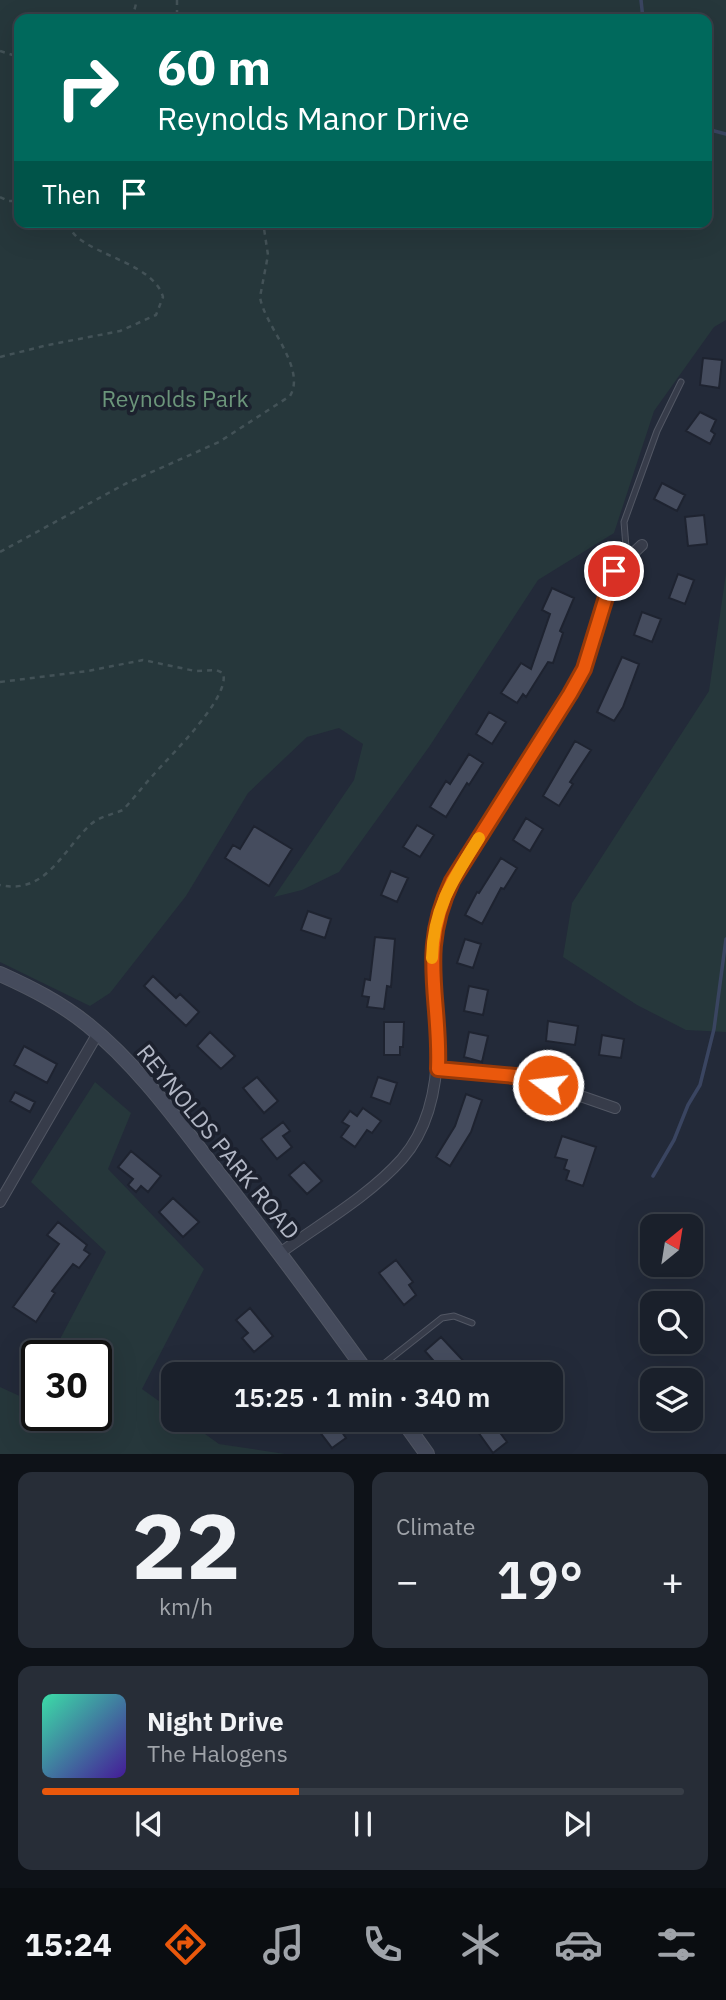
<!DOCTYPE html>
<meta charset="utf-8">
<style>
:root{--surface:#1a202b;--page:#272d37;--text:#f1f3f6;--muted:#9fa3a9;--line:#383e47;--accent:#ea580c}
body{margin:0;font-family:"IBM Plex Sans",sans-serif;background:var(--page);color:var(--text);height:100vh;display:flex;flex-direction:column;font-size:26px;white-space:nowrap}
*{box-sizing:border-box;margin:0}
p{font-size:23px;color:var(--muted)}
.icon{flex:none;width:38px;height:38px;fill:none;stroke:currentColor;stroke-width:2;stroke-linecap:round;stroke-linejoin:round}
.map{position:relative;height:1454px;overflow:hidden}
.panel{display:flex;flex-direction:column;gap:18px;padding:18px;background:#0e1218;flex:1}
.panel>*{flex:none}
.guide{position:absolute;left:14px;top:14px;width:698px;height:214px;border-radius:14px;box-shadow:0 7px 28px #0002,0 0 0 2px var(--line);background:#00695c;color:#fff;overflow:hidden}
.needle{width:46px;rotate:30deg}
.fabs{position:absolute;left:640px;top:1214px;display:grid;gap:14px}
.fabs a{display:grid;place-items:center;width:63px;height:63px;border-radius:14px;background:var(--surface);box-shadow:0 7px 28px #0002,0 0 0 2px var(--line);font-size:35px}
.speed{position:absolute;left:21px;top:1340px;display:flex;gap:14px;font-size:35px;font-weight:700;text-align:center}
.speed>*{display:grid;place-content:center;width:91px;height:91px;border-radius:50%;background:var(--surface);box-shadow:0 7px 28px #0002,0 0 0 2px var(--line);line-height:1}
.speed .limit{border:4px solid #111;border-radius:10px;background:#fff;color:#111}
.pin{position:absolute;display:grid;place-items:center;width:60px;height:60px;color:#fff;margin:-30px;border:4px solid #fff;border-radius:50%;box-shadow:0 2px 7px #0007}
.me{position:absolute;width:77px;margin:-38px;rotate:285deg;stroke-linejoin:round;filter:drop-shadow(0 0 5px #0008)}
.turn{display:flex;align-items:center;gap:24px;height:147px;padding:0 28px;font-size:32px}
.turn .icon{width:91px;height:91px;stroke-width:2.5}
.turn b{display:block;font-size:49px;line-height:60px}
.then{display:flex;align-items:center;height:66px;padding:0 28px;background:#0003;gap:14px;font-size:26px}
.big{font-size:52px;font-weight:600;line-height:1.1}
.panel .tile{flex:1;display:flex;flex-direction:column;justify-content:center;gap:10px;min-width:0;padding:0 24px;border-radius:14px;background:var(--page)}
.panel .dial{align-items:center;gap:0}
.dial b{font-size:91px;line-height:1}
.song{display:flex;align-items:center;gap:21px}
.cover{width:84px;height:84px;border-radius:10px;background:linear-gradient(135deg,hsl(160 70% 55%),hsl(260 70% 35%))}
.played{height:7px;border-radius:4px;background:linear-gradient(90deg,var(--accent) 40%,var(--line) 40%)}
.keys{display:flex;justify-content:space-around;direction:ltr}
.heat{display:flex;justify-content:space-between;align-items:center;font-size:38px;direction:ltr}
.panel .tiles{flex:1;display:grid;gap:18px;grid-template-columns:1fr 1fr}
.tile:last-child{grid-column:span 2}
.trip{position:absolute;left:161px;top:1362px;width:402px;height:70px;border-radius:14px;background:var(--surface);box-shadow:0 7px 28px #0002,0 0 0 2px var(--line);font-weight:600;line-height:70px;text-align:center}
.menu{display:flex;height:112px;justify-content:space-around;align-items:center;background:#0a0d11;color:var(--muted)}
.menu .icon{width:49px;height:49px}
.menu .on{color:var(--accent)}
.menu b{font-size:32px;color:var(--text)}
.map>svg:first-child{display:block}
.green{fill:#26373b;fill-rule:evenodd}
.lines{fill:none;stroke-linecap:round;stroke-linejoin:round}
.stream{stroke:#3a4561;stroke-width:3.5}
.building{fill:#454c5e;stroke:#1e2330;stroke-width:2}
.lane-casing{stroke:#525764;stroke-width:7}
.street-casing{stroke:#525764;stroke-width:12}
.secondary-casing{stroke:#525764;stroke-width:16}
.path{stroke:#435257;stroke-width:2.5;stroke-dasharray:5 5;stroke-linecap:butt}
.lane{stroke:#373c4a;stroke-width:5}
.street{stroke:#373c4a;stroke-width:10}
.secondary{stroke:#454b5c;stroke-width:14}
.route-casing{stroke:#983908;stroke-width:18}
.route{stroke:#ea580c;stroke-width:12}
.slow{stroke:#f59e0b;stroke-width:12}
.labels{text-anchor:middle;stroke-width:7;stroke-linejoin:round;paint-order:stroke}
.park-label{font-size:23px;fill:#6b957a;stroke:#1c212e}
.street-label{font-size:23px;fill:#b2b7c5;stroke:#1c212e}
</style>
<div class="map">
<svg width="726" height="1454" viewBox="0 0 726 1454">
<rect width="100%" height="100%" fill="#232a39"/>
<path class="green" d="M0,0H726V320L714,327L654,411L614,533L538,580L429,747L339,872L302,890L274,897L354,780L363,744L339,728L307,737L248,793L186,896L110,993L90,1006L0,962ZM707,19V222H19V19Z
M726,573V1032L686,1030L637,1005L563,957L572,903L709,691Z
M95,1082L131,1113L108,1169L204,1269L142,1389L173,1411V1419H184L219,1444L285,1454H0V1387L24,1398L37,1379V1416H96V1356H51L106,1252L31,1182Z"/>
<g class="lines">
<path class="stream" d="M641,0L643,19
M707,129L726,134
M653,1176L674,1140L688,1105L700,1085L714,1029L726,939"/>
</g>
<path class="building" d="M703,358L722,360L719,388L700,385Z
M700,412L716,420L711,431L715,434L710,444L686,431Z
M662,483L685,495L677,511L654,499Z
M704,515L707,544L688,546L685,517Z
M678,574L694,580L685,604L669,598Z
M552,588L574,598L560,631L563,633L553,663L548,662L526,697L523,694L517,703L501,693L521,663L531,669L550,614L542,610Z
M642,612L661,619L652,642L634,635Z
M622,657L639,664L623,707L614,721L597,712Z
M489,712L506,722L492,744L476,734Z
M575,741L591,750L570,782L573,784L559,806L543,796Z
M469,754L483,763L469,785L467,783L446,817L430,807L446,781L450,784Z
M526,818L543,829L530,851L513,840Z
M417,825L434,835L420,857L403,847Z
M254,826L292,849L269,886L225,858L233,845L240,849Z
M501,858L517,868L504,889L501,888L482,924L465,915L477,892L479,893Z
M391,871L408,878L397,902L381,895Z
M308,911L331,919L325,938L301,930Z
M375,937L395,939L391,987L387,986L384,1009L367,1007L369,997L362,996L365,979L370,980Z
M465,939L481,944L473,968L457,963Z
M153,976L176,998L180,994L199,1012L186,1026L144,986Z
M469,986L488,990L483,1015L464,1011Z
M548,1021L578,1026L575,1045L546,1041Z
M384,1022H404L403,1047H400V1055H384Z
M210,1032L235,1056L221,1069L197,1046Z
M469,1032L488,1036L482,1062L464,1057Z
M602,1035L624,1039L621,1058L599,1055Z
M24,1046L57,1064L47,1083L14,1065Z
M257,1077L278,1101L264,1113L243,1088Z
M378,1077L397,1083L390,1104L371,1097Z
M15,1092L35,1102L30,1112L10,1101Z
M466,1094L482,1100L471,1132L450,1166L436,1157L455,1126Z
M363,1108L381,1121L372,1133L367,1130L355,1147L341,1137L349,1126L342,1122L350,1111L357,1116Z
M283,1122L290,1131L283,1136L292,1147L277,1159L261,1139Z
M562,1136L596,1147L583,1186L566,1180L569,1171L564,1169L567,1160L555,1157Z
M131,1151L161,1176L148,1192L141,1186L136,1192L128,1185L133,1179L118,1167Z
M304,1162L322,1181L307,1194L289,1175Z
M173,1198L199,1222L183,1237L159,1212Z
M58,1222L87,1245L84,1250L90,1254L79,1268L73,1264L52,1291L55,1293L36,1322L13,1307L59,1244L47,1235Z
M396,1260L413,1282L409,1285L416,1295L404,1305L379,1273Z
M250,1308L273,1336L254,1352L242,1338L248,1333L236,1320Z
M441,1337L470,1368L464,1374H445L425,1351Z
M310,1419H333L346,1438L332,1448Z
M492,1422L507,1442L493,1453L478,1432Z"/>
<g class="lines">
<defs>
<path id="lane" d="M627,559L624,522L657,431L681,382
M371,1374L442,1318L454,1316L472,1323"/>
<path id="street" d="M438,1069L526,1077L615,1108
M0,1202L98,1033
M280,1253C320,1224 369,1196 402,1159C435,1121 440,1065 436,1017C432,966 429,929 452,882L570,694L584,669L614,571L642,545"/>
<path id="secondary" d="M0,974C31,988 61,1003 88,1025C135,1063 174,1116 211,1164C265,1233 317,1303 368,1374
M402,1419L427,1454"/>
</defs>
<use href="#lane" class="lane-casing"/>
<use href="#street" class="street-casing"/>
<use href="#secondary" class="secondary-casing"/>
<path class="path" d="M177,0V19
M132,19L137,0
M0,51L19,57
M0,197L8,201H19
M0,357L48,345L120,331L156,315L163,297C154,265 99,257 76,236C72,233 70,227 67,222
M0,552L125,484L219,442L290,396C307,368 264,325 260,297L268,255L263,222
M0,682L88,671L143,660L195,671L216,670L223,673C231,697 171,755 155,773C144,785 134,798 123,810C111,815 97,817 88,827C62,852 45,895 0,885"/>
<use href="#lane" class="lane"/>
<use href="#street" class="street"/>
<use href="#secondary" class="secondary"/>
</g>
<g class="lines">
<defs>
<path id="route" d="M548,1085L526,1077L438,1069C441,997 418,952 452,881L570,694L584,669L614,571"/>
</defs>
<use href="#route" class="route-casing"/>
<use href="#route" class="route"/>
<path class="slow" d="M432,958C433,909 453,879 479,838"/>
</g>
<g class="labels">
<g class="park-label">
<text x="175" y="407">Reynolds Park</text>
</g>
<g class="street-label">
<text transform="translate(218 1142) rotate(51)" y="8">REYNOLDS PARK ROAD</text>
</g>
</g>
</svg>
<div class="fabs">
<a><svg class="needle" viewBox="-14 -14 28 28"><path d="M0-13l5 13h-10z" fill="#e53935"/><path d="M0 13l5-13h-10z" fill="#9fa3a9"/></svg></a>
<a><svg class="icon" aria-label="search" viewBox="0 0 24 24"><circle cx="10" cy="10" r="6"/><path d="M15 15l6 6"/></svg></a>
<a><svg class="icon" aria-label="layers" viewBox="0 0 24 24"><path d="M12 4l9 5-9 5-9-5zM3 14l9 5 9-5"/></svg></a>
</div>
<div class="speed"><div class="limit">30</div></div>
<div class="pin" style="left:614px;top:571px;background:#d93025"><svg class="icon" aria-label="arrive" viewBox="0 0 24 24"><path d="M6 21V4h12l-3 4 3 4H6"/></svg></div>
<svg class="me" style="left:548px;top:1085px" viewBox="-20 -20 40 40"><circle r="17" fill="#ea580c" stroke="#fff" stroke-width="3"/><path d="M0-11L8 9 0 5-8 9z" fill="#fff"/></svg>
<div class="trip">15:25 · 1 min · 340 m</div>
<div class="guide">
<div class="turn"><svg class="icon" aria-label="right" viewBox="0 0 24 24"><path d="M7 20v-9h11M14 6l5 5-5 5"/></svg><div><b>60 m</b>Reynolds Manor Drive</div></div>
<div class="then">Then<svg class="icon" aria-label="arrive" viewBox="0 0 24 24"><path d="M6 21V4h12l-3 4 3 4H6"/></svg></div>
</div>
</div>
<section class="panel">
<div class="tiles">
<div class="tile dial"><b>22</b><p>km/h</p></div>
<div class="tile"><p>Climate</p>
<div class="heat"><a>−</a><b class="big">19°</b><a>+</a></div>
</div>
<div class="tile">
<div class="song"><i class="cover"></i><div><b>Night Drive</b><p>The Halogens</p></div></div>
<div class="played"></div>
<div class="keys"><svg class="icon" aria-label="previous" viewBox="0 0 24 24"><path d="M18 5L8 12l10 7zM5 5v14"/></svg><svg class="icon" aria-label="pause" viewBox="0 0 24 24"><path d="M8 5v14M16 5v14"/></svg><svg class="icon" aria-label="next" viewBox="0 0 24 24"><path d="M6 5l10 7-10 7zM19 5v14"/></svg></div>
</div>
</div>
</section>
<nav class="menu">
<b>15:24</b>
<svg class="icon on" aria-label="directions" viewBox="0 0 24 24"><path d="M12 3l9 9-9 9-9-9zM9 14v-3h6M13 9l2 2-2 2"/></svg>
<svg class="icon" aria-label="music" viewBox="0 0 24 24"><path d="M9 18V5l10-2v13"/><circle cx="6" cy="18" r="3"/><circle cx="16" cy="16" r="3"/></svg>
<svg class="icon" aria-label="phone" viewBox="0 0 24 24"><path d="M5 4h4l2 5-3 2q2 4 5 5l2-3 5 2v4C11 20 4 13 5 4z"/></svg>
<svg class="icon" aria-label="climate" viewBox="0 0 24 24"><path d="M12 3v18M4 7l16 10M4 17L20 7"/></svg>
<svg class="icon" aria-label="car" viewBox="0 0 24 24"><path d="M5 17H2v-5l4-1 3-4h7l3 4 3 1v5h-3M9 17h6M6 11h13"/><circle cx="7" cy="17" r="2"/><circle cx="17" cy="17" r="2"/></svg>
<svg class="icon" aria-label="filters" viewBox="0 0 24 24"><path d="M4 7h16M4 17h16"/><circle cx="9" cy="7" r="2"/><circle cx="15" cy="17" r="2"/></svg>
</nav>
